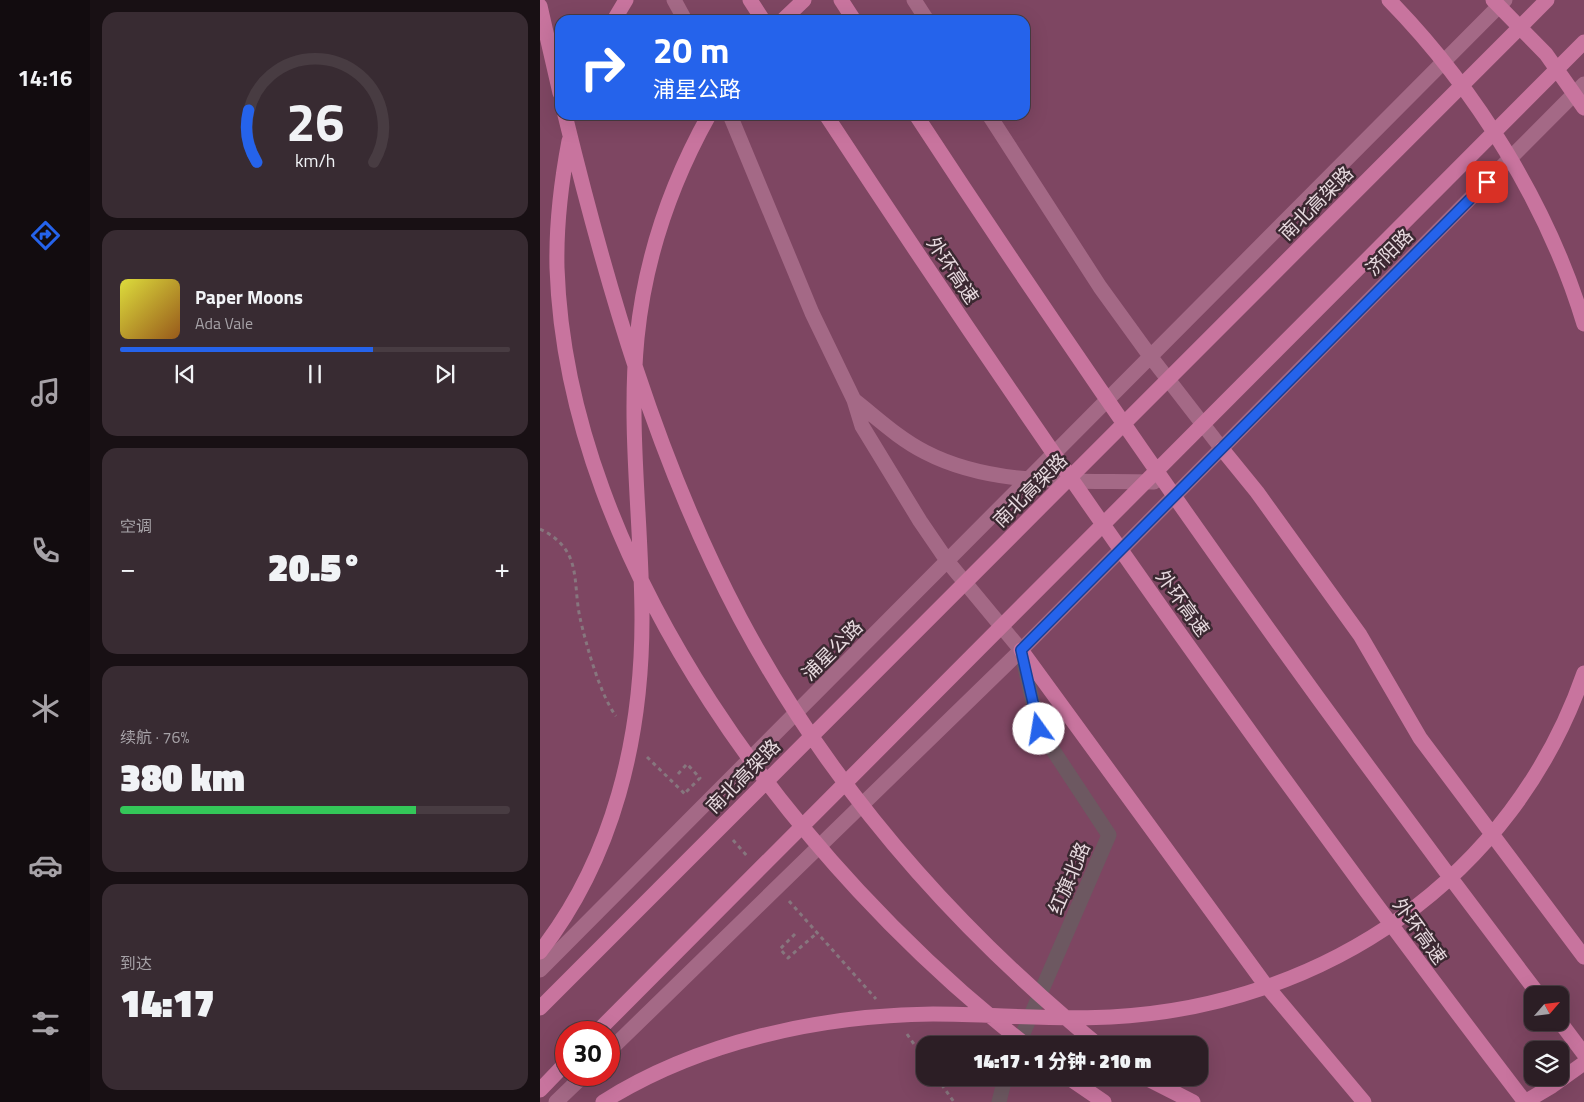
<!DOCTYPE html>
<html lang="zh">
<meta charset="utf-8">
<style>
:root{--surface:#2c1e25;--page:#382b32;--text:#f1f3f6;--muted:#a6a2a7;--line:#483c42;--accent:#2563eb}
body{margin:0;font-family:"Titillium Web","Noto Sans SC",sans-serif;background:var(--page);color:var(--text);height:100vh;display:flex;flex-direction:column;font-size:19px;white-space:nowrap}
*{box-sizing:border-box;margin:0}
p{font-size:16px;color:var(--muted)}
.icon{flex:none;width:28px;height:28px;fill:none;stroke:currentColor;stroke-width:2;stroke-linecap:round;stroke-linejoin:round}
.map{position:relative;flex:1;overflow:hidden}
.details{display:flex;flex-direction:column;gap:12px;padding:12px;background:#181014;width:450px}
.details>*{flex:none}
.banner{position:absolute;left:15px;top:15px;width:475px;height:105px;border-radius:15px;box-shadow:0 5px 20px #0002,0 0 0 1px var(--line);background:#2563eb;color:#fff;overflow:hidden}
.needle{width:32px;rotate:62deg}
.buttons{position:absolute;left:984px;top:986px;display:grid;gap:10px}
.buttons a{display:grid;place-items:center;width:45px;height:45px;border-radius:10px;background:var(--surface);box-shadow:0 5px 20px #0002,0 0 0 1px var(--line);font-size:25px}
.speed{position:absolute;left:15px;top:1021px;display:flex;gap:10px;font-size:25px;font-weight:700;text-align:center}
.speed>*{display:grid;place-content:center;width:65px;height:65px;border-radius:50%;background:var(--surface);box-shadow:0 5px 20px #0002,0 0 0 1px var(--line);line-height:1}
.speed .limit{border:8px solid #d22;background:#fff;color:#111}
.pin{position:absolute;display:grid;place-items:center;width:42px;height:42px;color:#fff;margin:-21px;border-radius:10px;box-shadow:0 2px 8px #0006}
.me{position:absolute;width:55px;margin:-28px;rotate:347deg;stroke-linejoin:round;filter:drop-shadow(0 0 4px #0008)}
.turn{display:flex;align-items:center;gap:18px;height:105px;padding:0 15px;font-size:22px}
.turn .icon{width:65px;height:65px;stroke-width:2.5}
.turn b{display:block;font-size:35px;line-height:42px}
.big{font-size:38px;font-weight:800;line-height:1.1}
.details .tile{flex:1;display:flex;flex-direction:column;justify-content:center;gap:8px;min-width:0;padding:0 18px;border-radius:15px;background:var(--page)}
.details .dial{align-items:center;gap:0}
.dial svg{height:130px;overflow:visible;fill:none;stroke:var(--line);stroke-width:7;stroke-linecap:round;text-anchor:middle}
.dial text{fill:var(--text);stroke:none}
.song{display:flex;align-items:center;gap:15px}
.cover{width:60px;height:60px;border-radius:8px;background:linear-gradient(135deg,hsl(60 70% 55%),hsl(30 70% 35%))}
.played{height:5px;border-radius:2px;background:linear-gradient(90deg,var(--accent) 65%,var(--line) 65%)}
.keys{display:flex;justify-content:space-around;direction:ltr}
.heat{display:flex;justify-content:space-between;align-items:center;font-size:28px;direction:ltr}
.charge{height:8px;border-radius:4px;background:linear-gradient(90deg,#34c759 76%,var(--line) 0)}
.trip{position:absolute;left:376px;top:1036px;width:292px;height:50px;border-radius:15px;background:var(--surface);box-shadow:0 5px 20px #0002,0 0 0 1px var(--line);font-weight:800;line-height:50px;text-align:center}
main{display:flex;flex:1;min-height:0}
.tabs{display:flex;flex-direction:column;width:90px;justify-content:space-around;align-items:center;background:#120c0f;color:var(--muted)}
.tabs .icon{width:35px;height:35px}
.tabs .active{color:var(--accent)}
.tabs b{font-size:22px;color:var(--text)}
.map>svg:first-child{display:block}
.forest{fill:#7e4662;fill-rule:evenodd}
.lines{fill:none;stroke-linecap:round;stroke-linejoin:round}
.path{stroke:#87767e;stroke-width:3;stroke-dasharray:4 4;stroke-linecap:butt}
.street{stroke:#6d5861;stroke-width:15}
.primary{stroke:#a46986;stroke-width:15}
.highway{stroke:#c8749e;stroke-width:15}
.route-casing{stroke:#184099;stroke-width:12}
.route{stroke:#2563eb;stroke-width:9}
.labels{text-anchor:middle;stroke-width:5;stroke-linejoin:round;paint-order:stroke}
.street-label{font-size:19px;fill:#e7dadf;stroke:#3b2831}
</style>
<main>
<nav class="tabs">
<b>14:16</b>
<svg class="icon active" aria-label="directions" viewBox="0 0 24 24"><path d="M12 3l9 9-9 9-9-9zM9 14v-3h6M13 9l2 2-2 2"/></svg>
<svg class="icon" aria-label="music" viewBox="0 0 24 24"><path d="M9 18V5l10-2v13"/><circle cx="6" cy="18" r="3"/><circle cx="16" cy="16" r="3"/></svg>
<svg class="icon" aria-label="phone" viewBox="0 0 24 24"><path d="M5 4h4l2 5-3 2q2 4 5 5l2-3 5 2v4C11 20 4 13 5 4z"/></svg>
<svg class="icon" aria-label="climate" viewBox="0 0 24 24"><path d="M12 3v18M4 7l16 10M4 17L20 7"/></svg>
<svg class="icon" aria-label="car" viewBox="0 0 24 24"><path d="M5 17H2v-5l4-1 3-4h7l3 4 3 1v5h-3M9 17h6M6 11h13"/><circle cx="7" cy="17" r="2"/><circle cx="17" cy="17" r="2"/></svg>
<svg class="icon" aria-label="filters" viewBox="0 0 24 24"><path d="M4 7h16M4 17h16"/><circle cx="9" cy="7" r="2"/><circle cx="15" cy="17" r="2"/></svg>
</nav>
<section class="details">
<div class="tile dial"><svg viewBox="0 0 100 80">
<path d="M14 69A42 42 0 1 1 86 69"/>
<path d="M14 69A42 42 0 0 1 9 37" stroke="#2563eb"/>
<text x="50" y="56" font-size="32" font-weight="700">26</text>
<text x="50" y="72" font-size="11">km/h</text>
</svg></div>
<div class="tile">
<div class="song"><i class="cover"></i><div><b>Paper Moons</b><p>Ada Vale</p></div></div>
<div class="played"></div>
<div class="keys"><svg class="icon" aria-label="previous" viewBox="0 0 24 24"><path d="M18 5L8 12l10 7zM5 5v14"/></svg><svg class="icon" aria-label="pause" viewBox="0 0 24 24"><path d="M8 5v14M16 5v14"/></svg><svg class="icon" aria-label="next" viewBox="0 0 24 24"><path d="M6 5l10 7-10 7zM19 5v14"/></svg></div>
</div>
<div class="tile"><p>空调</p>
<div class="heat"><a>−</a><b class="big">20.5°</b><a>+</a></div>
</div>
<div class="tile"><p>续航 · 76%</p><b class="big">380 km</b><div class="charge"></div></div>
<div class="tile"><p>到达</p><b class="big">14:17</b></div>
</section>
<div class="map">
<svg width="1044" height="1102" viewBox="0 0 1044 1102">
<rect width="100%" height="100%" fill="#3b2831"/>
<path class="forest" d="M0,0H1044V1102H0ZM20,20H485V115H20ZM992,995H1020V1022H992ZM26,1032H69V1075H26ZM385,1045H660V1078H385ZM992,1050H1020V1078H992Z"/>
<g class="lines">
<path class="path" d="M0,529C43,550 32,580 40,618C46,644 60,695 76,716
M107,757L147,796
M138,774L147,764L160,778L145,793
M193,840L207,856
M249,901L336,999
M255,934L240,949L248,958L277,933
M367,1034L385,1060
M397,1078L414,1102"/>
<path class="street" d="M478,1045L569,835L499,729L481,650
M459,1102L465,1078"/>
<path class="primary" d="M134,0L145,20
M374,0L387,20
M190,115L272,313L314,400L322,426L380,521L408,562L481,650
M449,115L560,287L610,356L682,449
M314,400C337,418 359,439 385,452C454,488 539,480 614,482
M0,970L965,0
M69,1051L481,650L1044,84
M16,1102L44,1075"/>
<path class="highway" d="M210,0L223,20
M301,0L314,20
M849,0C936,89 1008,205 1044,324
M953,0L1006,54L1044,108
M0,6L20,93
M74,20L86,0
M243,20L264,0
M25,115C67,287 117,461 200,618C289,785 413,926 558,1045
M286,115C507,452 740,782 985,1102
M376,115C573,416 781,709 999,995
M29,141C21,183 16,225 17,268C27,565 260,869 486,1045
M682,449L717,492L820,635L880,738L1044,957
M481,650L724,983L824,1102
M0,952C74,857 102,737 102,619C102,525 88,432 97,338C105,258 130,185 169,115
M0,1008L1007,0
M1020,1022L1044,1054
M57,1032L1044,42
M529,1078L564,1102
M606,1078L653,1102
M0,1090L26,1063
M63,1102C158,1042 280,1015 393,1014C452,1014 511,1020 571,1017C784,1006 973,878 1044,673
M985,1102L1012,1086L1044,1063"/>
</g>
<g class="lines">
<defs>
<path id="route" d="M499,729L481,650L947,182"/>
</defs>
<use href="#route" class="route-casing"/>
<use href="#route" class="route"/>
</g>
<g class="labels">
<g class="street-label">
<text transform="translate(776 203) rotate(-45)" y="7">南北高架路</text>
<text transform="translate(849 252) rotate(-45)" y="7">济阳路</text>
<text transform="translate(413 270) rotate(56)" y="7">外环高速</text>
<text transform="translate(490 490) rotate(-45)" y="7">南北高架路</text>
<text transform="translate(643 603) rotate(54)" y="7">外环高速</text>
<text transform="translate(292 650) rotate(-45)" y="7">浦星公路</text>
<text transform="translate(203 776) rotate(-45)" y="7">南北高架路</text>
<text transform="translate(529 878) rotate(-67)" y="7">红旗北路</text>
<text transform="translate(880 931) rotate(54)" y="7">外环高速</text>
</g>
</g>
</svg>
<div class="buttons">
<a><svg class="needle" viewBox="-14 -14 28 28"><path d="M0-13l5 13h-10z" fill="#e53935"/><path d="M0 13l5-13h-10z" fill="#a6a2a7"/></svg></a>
<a><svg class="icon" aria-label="layers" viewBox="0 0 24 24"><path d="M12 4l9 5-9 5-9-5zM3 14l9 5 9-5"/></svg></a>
</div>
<div class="speed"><div class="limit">30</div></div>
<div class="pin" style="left:947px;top:182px;background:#d93025"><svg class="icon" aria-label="arrive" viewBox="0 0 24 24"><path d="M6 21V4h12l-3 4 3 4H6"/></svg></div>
<svg class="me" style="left:499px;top:729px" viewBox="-20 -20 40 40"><circle r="19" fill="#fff"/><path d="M0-13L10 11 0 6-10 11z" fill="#2563eb"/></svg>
<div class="trip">14:17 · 1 分钟 · 210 m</div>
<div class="banner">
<div class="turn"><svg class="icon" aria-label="right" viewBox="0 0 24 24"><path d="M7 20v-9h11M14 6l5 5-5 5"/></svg><div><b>20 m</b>浦星公路</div></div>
</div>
</div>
</main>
